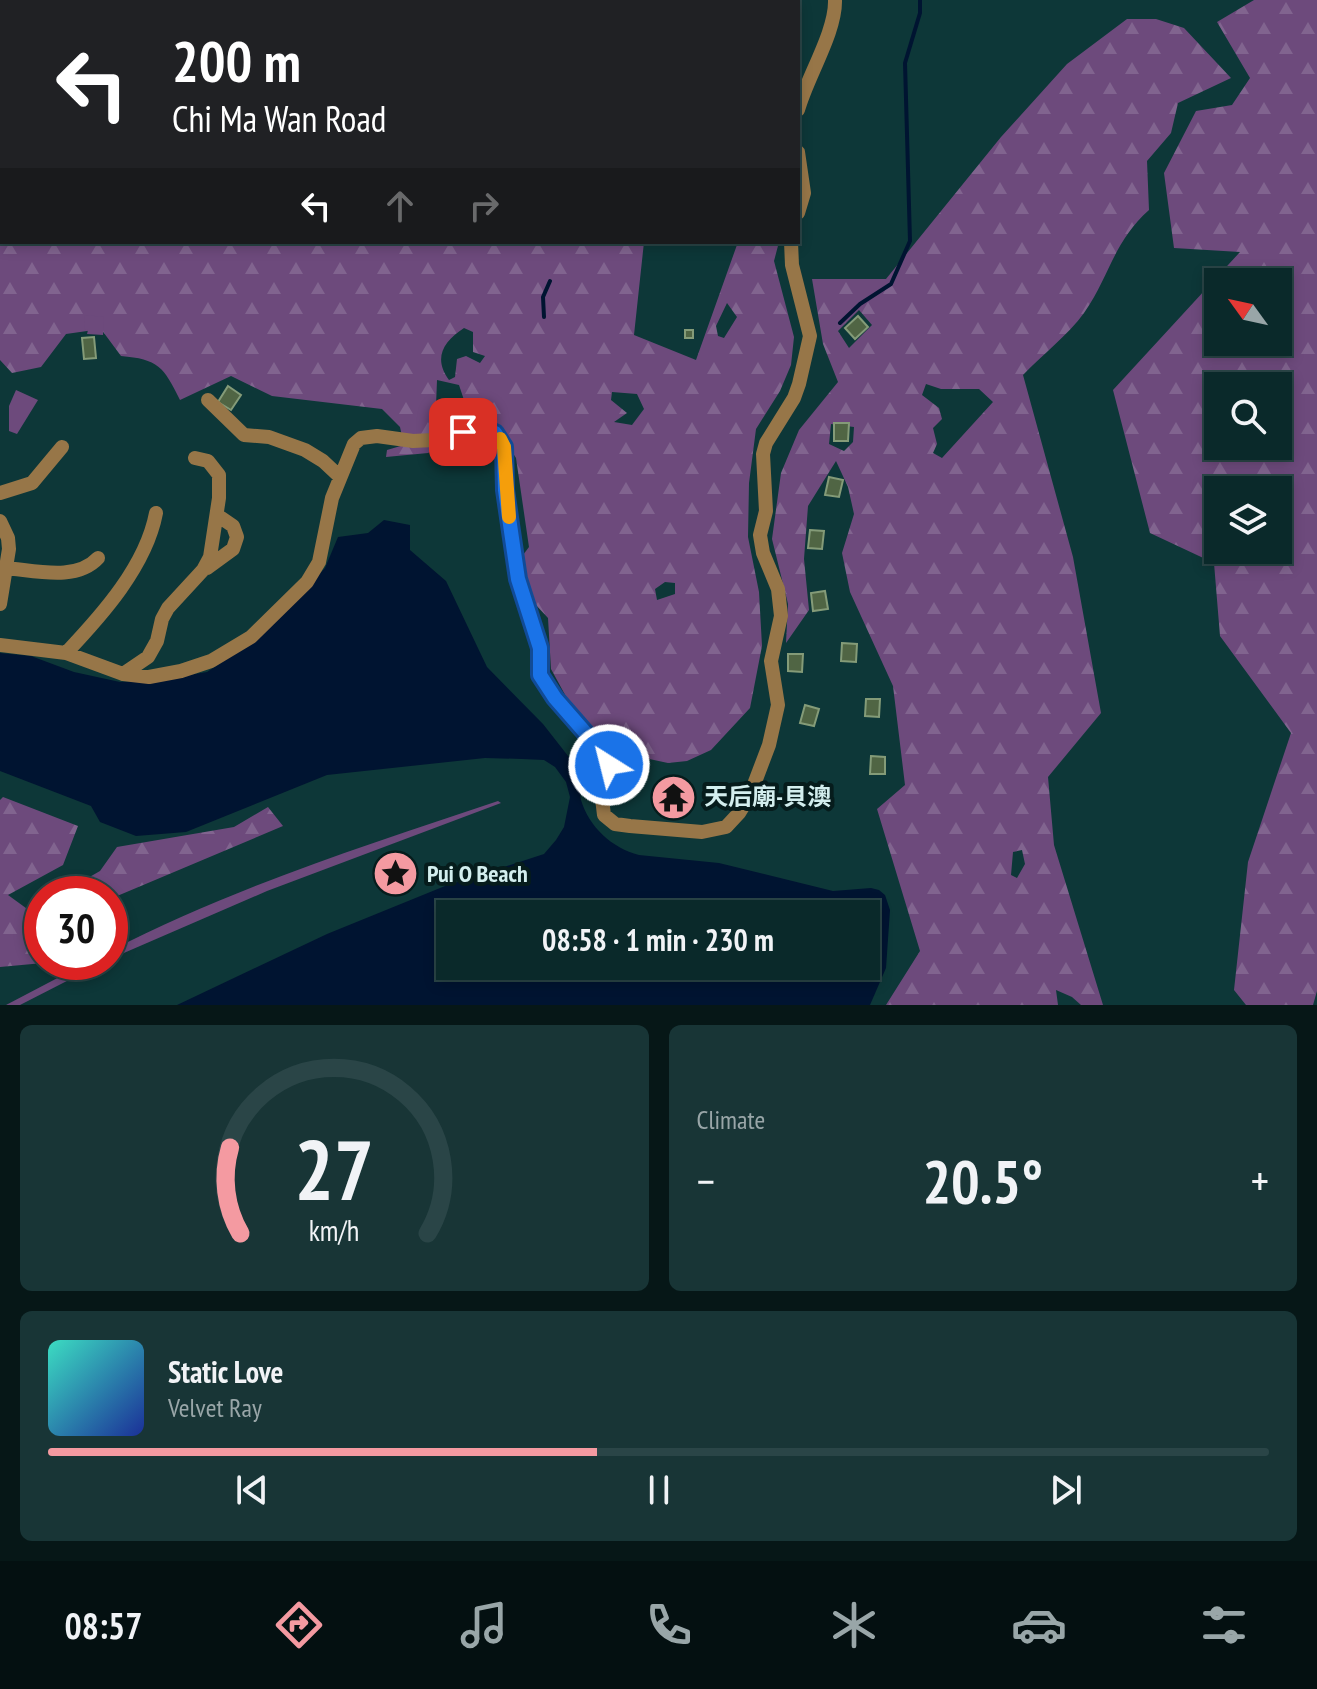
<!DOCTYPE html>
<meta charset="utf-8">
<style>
:root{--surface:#0a292a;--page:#183536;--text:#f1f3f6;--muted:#99a6a8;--line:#2a4547;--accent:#f49aa1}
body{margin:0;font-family:"PT Sans Narrow","Noto Sans TC",sans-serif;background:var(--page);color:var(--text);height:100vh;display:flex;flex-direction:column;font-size:30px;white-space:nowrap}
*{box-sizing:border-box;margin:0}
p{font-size:26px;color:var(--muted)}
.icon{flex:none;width:44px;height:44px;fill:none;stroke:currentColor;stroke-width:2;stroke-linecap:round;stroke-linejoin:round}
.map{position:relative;height:1005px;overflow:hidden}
.panel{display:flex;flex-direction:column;gap:20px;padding:20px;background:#061717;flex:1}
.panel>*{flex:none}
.top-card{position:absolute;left:0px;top:0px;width:800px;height:244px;box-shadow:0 4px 12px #0003,0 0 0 2px var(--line);background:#202124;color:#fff;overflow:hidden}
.needle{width:52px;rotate:303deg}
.fabs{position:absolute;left:1204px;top:268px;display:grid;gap:16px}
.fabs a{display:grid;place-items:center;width:88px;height:88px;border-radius:0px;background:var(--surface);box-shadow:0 4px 12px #0003,0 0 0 2px var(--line);font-size:40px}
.speed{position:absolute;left:24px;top:876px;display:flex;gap:16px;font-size:40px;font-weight:700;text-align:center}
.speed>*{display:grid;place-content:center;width:104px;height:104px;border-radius:50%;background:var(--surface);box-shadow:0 4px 12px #0003,0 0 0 2px var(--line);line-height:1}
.speed .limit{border:12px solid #d22;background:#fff;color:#111}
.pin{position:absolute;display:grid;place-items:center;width:68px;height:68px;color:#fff;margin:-34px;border-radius:16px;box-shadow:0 4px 12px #0006}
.me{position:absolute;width:88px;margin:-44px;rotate:324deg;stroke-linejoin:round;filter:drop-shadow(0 0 6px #0008)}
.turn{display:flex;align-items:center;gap:28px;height:168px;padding:0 40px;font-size:36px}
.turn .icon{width:104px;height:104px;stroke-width:2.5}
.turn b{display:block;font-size:56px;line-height:68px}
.lanes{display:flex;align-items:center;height:76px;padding:0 40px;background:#0003;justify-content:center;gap:40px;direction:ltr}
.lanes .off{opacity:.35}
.big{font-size:60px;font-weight:700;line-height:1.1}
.panel .tile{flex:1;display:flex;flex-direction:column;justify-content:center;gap:12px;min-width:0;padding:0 28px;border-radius:12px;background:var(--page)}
.panel .dial{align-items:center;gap:0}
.dial svg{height:208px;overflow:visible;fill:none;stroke:var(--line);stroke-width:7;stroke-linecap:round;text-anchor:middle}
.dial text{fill:var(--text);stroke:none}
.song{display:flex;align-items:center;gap:24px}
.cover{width:96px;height:96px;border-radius:12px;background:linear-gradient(135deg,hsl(170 70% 55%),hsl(230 70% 35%))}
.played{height:8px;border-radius:4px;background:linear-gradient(90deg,var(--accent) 45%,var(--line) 45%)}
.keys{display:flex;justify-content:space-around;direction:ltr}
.heat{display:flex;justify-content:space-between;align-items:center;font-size:44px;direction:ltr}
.panel .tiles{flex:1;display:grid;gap:20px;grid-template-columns:1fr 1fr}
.tile:last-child{grid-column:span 2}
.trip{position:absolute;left:436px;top:900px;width:444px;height:80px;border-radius:0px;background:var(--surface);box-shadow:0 4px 12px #0003,0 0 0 2px var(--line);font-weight:700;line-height:80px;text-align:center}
.menu{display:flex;height:128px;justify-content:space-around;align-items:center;background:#041011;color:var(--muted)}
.menu .icon{width:56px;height:56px}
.menu .on{color:var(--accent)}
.menu b{font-size:36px;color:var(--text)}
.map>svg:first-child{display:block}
.forest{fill:url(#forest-firs);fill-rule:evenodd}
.green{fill:#6d4a7c}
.water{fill:#001431;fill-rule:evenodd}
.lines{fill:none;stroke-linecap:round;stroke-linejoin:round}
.stream{stroke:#001431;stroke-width:4}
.building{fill:#506544;stroke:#849b78;stroke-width:2}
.minor{stroke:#977648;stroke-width:14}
.route-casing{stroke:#114b97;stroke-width:20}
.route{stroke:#1a73e8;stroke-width:14}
.slow{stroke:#f59e0b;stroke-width:14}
.labels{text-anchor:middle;stroke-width:8;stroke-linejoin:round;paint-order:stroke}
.poi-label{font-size:24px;font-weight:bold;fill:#d3eeee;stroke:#061c1c;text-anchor:start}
</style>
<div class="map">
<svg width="1317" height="1005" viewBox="0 0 1317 1005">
<defs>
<pattern id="forest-firs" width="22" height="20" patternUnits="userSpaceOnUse" patternTransform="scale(2)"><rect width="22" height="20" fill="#6d4a7c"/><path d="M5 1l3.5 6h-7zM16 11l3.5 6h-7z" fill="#81648f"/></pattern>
</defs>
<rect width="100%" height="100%" fill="#0d3738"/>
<path class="forest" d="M0,0H620L621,2H2V242H644L634,335L696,360L738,242H779L774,261L794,337L791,365L780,391L756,429L749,483L748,537L759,592L762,646L750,708L711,750L687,761L668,763L626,754L604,742L569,702L551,669L548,618L508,575L529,547L516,458L494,423L472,424L459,385L437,380L436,406L442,446L428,453L386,457L387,450L404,445L400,427L382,409L272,396L231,376L180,400C164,367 158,359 121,356L101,329L66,334L41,367L12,373L0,360ZM727,303L737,317L724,338L718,336L716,326ZM464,328L473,332V352L485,356L480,363L466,356L457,359L455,377L449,380C433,358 443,342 464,328ZM612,392L637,394L644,409L632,425L614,422L627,413L611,400ZM665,582L675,583V594L657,600L655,589Z
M1254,0H1317V991L1313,1005H1246L1234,990L1248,862L1291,733L1220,636L1214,563L1150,533L1113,390L1240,252L1174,248L1164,173L1196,111L1232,105L1250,78L1217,22ZM1218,282H1278V342H1218ZM1218,386H1278V446H1218ZM1218,490H1278V550H1218Z
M1127,19H1156L1184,28L1231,78L1178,103L1171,133L1147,161L1149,210C1113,242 1110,276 1084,313C1068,335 1042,355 1023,375L1073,557L1101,713L1048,777L1054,845L1103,1005H1081L1072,997L1056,990L1058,1005H886L920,951L877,809L905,785L893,686L850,592L842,553L854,514L848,487L836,461L808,506L804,559L809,610L786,643L788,604L772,539L781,473L799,430L838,382L823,344L812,279H886L1001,137L1067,64ZM859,310L872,325L849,348L838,331ZM926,384L941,389H979L993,402L942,458L933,453L937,444L933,428L942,419L939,408L922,395ZM831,424L854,427L853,442L844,451L829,444ZM1022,850L1025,864L1017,878L1011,875L1013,852Z
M3,797L78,826L63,865L8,895L30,911L42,904V962H54L0,967V800Z
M268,807L283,826L110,899V894H60L100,871L117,847L234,827Z"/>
<path class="green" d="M85,315L104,317L103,335L87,334L88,330L84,329Z
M16,390L38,400L17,434L9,431V406Z
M498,801L501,803L267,891L110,959V951C234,887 367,845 498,801Z
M88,962H104L20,1005H6Z"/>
<path class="water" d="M384,520L410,525V550L446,581L487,667L543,724L583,775C582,782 579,792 581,800C589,827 612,848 639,855L719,863L833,891L871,888L879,890L885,895L890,910L886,968L870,1005H177L327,934L445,886L544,854L556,840L564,827L570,797L566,782L555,767L544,760L522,759L485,758L327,775L186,832L136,836L100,822L91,806L0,771V653L31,656L74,672L120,682L165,679L207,672L254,641L295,600L325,568L338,537L368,533ZM450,914H866V966H450Z"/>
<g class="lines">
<path class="stream" d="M544,317L543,297L550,281
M840,323L860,304L891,284L910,241L905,63L920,13V0"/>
</g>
<path class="building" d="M858,316L868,327L855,339L845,328Z
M685,330H693V338H685Z
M94,337L96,358L84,359L82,338Z
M228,386L241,395L231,410L218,402Z
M834,423H849L848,441H834Z
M829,477L843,480L839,497L825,495Z
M810,530L824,531L822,549L808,548Z
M825,591L828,609L813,611L811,593Z
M842,643L857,644L856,662L841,661Z
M788,654H803L802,672L788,671Z
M866,699H880L879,717L865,716Z
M805,705L819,709L814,726L800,723Z
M871,756L885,757V774H870Z
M666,784L681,785L679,809L664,808Z"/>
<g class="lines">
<path class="minor" d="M798,110C807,77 836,32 835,0
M798,152L804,193L798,213
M208,400L244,435L269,437L305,450L323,461L339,476
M0,493L32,483L62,447
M0,521L8,538L9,549L0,604
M4,568C34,570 76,582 98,558
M207,568L233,549L237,537L233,526L217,515
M0,645L66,653L123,674L149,677L181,671L211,661L251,637L307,582L319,562L332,498L354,444L361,438L377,436L413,441L433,440L479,428L495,433L504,447L505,490L514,552L518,579L540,648V675L555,698L603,753L609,765L601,790L604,815L615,824L630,826L702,832L726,827L739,813L750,795L769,745L778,705L771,661L781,616L778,589L763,553L760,535L766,511L763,454L766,443L794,398L799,384L810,336L792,265L791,242
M66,653C102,615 146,566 156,513
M123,674L148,657L157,641L162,619L168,608L203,570L210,557L219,498V475L208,461L195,458"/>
</g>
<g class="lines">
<defs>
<path id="route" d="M463,432L479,428L495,433L504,447L505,490L514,552L518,579L540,648V675L555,698L603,753L609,765"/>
</defs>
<use href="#route" class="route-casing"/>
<use href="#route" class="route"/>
<path class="slow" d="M500,439L504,447L509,517"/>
</g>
<defs>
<symbol id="temple-disc" viewBox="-11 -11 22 22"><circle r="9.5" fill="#f49aa1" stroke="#061c1c"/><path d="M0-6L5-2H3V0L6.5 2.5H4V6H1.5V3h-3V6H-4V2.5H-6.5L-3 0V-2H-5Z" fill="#111"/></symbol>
<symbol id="sight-disc" viewBox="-11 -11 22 22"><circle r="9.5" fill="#f49aa1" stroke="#061c1c"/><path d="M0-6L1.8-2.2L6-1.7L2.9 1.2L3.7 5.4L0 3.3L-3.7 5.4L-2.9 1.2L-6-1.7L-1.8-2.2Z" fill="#111"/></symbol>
</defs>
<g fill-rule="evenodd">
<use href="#temple-disc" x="648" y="772" width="51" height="51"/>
<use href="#sight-disc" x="370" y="848" width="51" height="51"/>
</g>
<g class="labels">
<g class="poi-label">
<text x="704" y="805">天后廟-貝澳</text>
<text x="427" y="882">Pui O Beach</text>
</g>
</g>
</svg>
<div class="fabs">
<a><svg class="needle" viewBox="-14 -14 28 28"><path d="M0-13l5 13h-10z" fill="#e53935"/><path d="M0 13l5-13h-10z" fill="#99a6a8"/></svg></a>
<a><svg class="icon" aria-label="search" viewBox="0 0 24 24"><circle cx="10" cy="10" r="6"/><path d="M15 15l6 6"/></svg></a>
<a><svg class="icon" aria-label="layers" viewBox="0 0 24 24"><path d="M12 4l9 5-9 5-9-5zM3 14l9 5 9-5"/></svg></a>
</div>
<div class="speed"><div class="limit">30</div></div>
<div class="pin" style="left:463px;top:432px;background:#d93025"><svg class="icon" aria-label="arrive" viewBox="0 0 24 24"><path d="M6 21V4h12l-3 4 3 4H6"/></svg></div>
<svg class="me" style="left:609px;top:765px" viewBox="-20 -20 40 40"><circle r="17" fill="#1a73e8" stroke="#fff" stroke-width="3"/><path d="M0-11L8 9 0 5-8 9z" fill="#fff"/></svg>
<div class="trip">08:58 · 1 min · 230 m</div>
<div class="top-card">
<div class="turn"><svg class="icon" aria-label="left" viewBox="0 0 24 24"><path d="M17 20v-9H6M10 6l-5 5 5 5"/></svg><div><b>200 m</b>Chi Ma Wan Road</div></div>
<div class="lanes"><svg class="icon" aria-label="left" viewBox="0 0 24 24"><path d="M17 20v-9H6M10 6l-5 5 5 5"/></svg><svg class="icon off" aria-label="ahead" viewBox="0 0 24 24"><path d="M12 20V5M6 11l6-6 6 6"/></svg><svg class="icon off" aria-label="right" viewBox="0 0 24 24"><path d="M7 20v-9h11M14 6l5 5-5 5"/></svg></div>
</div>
</div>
<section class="panel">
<div class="tiles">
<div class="tile dial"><svg viewBox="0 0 100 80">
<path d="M14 69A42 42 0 1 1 86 69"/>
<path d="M14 69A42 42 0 0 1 10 36" stroke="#f49aa1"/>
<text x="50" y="56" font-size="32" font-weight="700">27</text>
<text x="50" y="72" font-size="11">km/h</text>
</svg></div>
<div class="tile"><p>Climate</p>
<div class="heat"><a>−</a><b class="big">20.5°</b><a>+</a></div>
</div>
<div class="tile">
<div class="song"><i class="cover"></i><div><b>Static Love</b><p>Velvet Ray</p></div></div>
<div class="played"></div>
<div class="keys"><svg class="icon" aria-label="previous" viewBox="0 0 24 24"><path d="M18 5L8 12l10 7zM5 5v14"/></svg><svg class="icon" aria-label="pause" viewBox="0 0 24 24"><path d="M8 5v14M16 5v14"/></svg><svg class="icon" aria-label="next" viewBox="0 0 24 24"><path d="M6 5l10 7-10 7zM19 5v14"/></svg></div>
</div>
</div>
</section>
<nav class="menu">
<b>08:57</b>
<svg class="icon on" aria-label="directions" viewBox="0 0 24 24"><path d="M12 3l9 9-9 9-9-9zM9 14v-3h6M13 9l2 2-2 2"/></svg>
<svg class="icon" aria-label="music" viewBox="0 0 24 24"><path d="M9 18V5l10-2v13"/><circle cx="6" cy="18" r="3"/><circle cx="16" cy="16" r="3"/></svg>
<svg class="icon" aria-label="phone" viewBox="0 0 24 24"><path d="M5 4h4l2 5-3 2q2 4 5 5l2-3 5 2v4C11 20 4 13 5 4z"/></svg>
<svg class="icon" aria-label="climate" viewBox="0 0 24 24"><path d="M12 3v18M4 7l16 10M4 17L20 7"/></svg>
<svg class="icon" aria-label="car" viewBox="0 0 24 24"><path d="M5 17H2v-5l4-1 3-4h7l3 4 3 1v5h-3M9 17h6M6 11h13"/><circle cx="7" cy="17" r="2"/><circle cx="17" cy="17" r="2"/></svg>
<svg class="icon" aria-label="filters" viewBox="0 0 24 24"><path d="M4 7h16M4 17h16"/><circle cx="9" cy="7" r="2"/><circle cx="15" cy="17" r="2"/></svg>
</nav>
